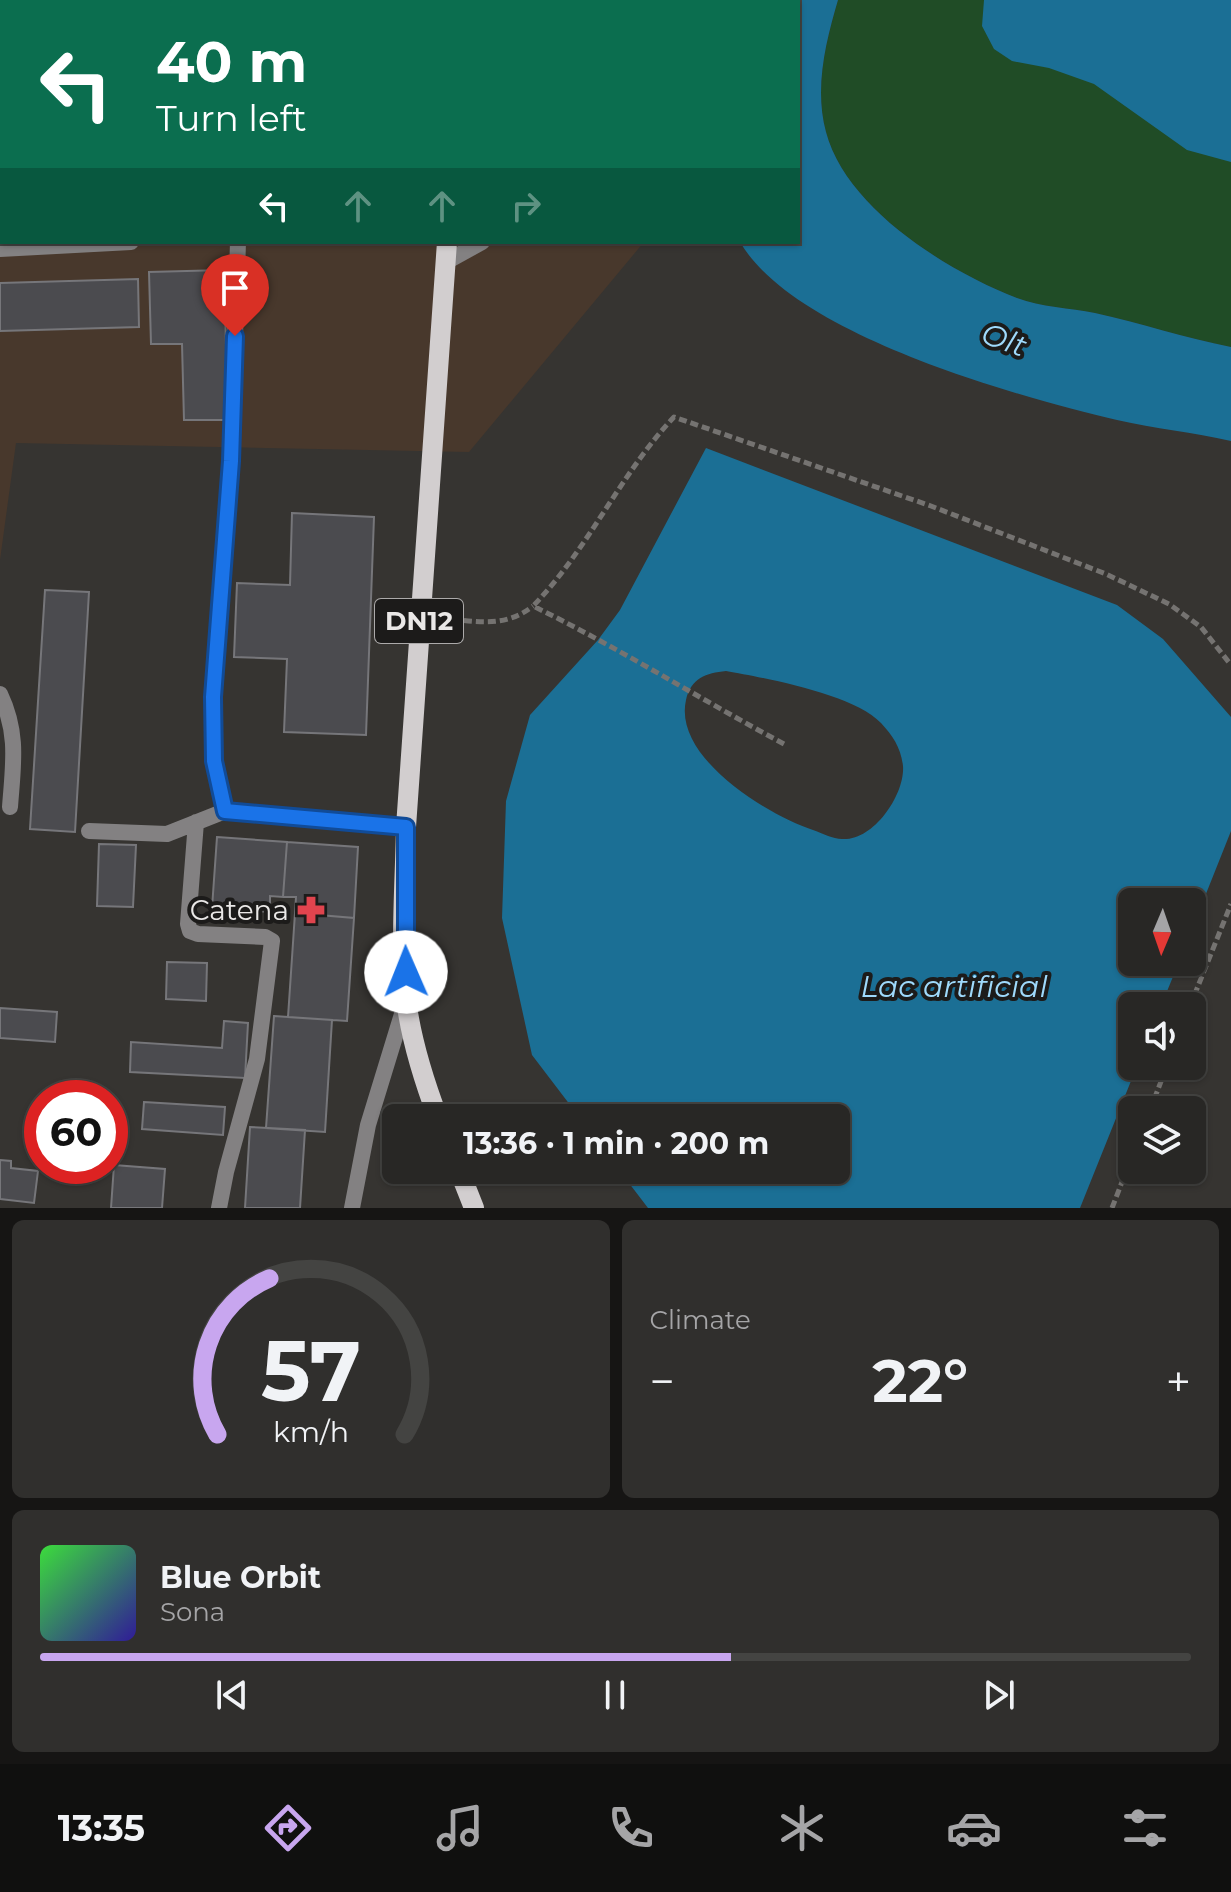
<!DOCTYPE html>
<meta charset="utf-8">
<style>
:root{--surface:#282725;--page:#302f2d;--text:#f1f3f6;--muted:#a5a5a7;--line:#444442;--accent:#c8a6ef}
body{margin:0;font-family:Montserrat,sans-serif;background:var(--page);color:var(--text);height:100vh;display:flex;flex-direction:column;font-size:30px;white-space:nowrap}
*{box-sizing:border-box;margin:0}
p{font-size:26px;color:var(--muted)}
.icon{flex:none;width:44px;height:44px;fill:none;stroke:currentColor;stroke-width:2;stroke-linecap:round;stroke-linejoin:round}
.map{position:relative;height:1208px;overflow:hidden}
.drawer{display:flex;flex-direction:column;gap:12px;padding:12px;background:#161514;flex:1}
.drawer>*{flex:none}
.banner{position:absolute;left:0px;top:0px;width:800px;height:244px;box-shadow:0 2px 6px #0004,0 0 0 2px var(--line);background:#0b6e4f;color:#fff;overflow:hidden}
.needle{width:52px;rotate:182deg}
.fabs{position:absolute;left:1118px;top:888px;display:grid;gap:16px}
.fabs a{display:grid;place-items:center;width:88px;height:88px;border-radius:12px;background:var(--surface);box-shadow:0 2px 6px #0004,0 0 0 2px var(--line);font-size:40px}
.speed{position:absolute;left:24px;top:1080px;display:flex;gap:16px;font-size:40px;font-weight:700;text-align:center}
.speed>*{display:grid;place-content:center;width:104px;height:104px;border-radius:50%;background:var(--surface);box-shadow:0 2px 6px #0004,0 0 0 2px var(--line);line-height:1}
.speed .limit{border:12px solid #d22;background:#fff;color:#111}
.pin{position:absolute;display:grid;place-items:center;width:68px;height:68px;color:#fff;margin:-82px -34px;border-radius:50% 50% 50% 0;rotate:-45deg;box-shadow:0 0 8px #0007}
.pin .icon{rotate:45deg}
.me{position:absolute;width:88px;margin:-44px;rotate:359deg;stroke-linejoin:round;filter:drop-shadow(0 0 6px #0008)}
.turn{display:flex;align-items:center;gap:28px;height:168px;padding:0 24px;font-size:36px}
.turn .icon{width:104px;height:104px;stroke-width:2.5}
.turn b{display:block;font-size:56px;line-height:68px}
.lanes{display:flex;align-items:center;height:76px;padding:0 24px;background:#0003;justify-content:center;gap:40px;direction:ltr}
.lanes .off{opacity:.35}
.big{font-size:60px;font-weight:700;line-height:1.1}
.drawer .tile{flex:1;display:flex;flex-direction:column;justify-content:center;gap:12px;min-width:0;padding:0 28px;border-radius:12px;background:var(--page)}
.drawer .dial{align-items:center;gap:0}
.dial svg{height:208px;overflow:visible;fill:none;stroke:var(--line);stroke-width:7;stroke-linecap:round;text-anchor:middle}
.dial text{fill:var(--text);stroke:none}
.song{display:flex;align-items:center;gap:24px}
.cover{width:96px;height:96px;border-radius:12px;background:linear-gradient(135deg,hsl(120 70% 55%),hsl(250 70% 35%))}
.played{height:8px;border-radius:4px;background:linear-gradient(90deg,var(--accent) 60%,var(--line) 60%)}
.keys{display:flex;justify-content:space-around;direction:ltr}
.heat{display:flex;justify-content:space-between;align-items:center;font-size:44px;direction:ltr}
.drawer .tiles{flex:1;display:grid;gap:12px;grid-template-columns:1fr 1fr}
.tile:last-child{grid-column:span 2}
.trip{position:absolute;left:382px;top:1104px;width:468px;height:80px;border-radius:12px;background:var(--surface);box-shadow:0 2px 6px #0004,0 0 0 2px var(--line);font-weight:700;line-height:80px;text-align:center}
.dock{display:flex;height:128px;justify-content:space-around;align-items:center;background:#10100f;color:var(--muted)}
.dock .icon{width:56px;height:56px}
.dock .selected{color:var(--accent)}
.dock b{font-size:36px;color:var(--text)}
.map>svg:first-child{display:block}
.industrial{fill:#48382c}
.green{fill:#204c26}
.water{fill:#1b6f95;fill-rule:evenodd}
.building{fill:#4b4b4f;stroke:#76767a;stroke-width:2}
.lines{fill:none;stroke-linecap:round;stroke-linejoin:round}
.path{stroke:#757371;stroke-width:5;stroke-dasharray:8 4;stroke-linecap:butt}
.service{stroke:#838182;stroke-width:16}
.minor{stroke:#838182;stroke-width:16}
.primary{stroke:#d2cecf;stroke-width:20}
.route-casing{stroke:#114b97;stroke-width:20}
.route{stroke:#1a73e8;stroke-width:14}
.labels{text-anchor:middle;stroke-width:8;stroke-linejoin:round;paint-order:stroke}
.shield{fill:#1c1b1a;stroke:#acaaaa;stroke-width:2}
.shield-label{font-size:26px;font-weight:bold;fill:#eae8e7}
.poi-label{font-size:28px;fill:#eae8e7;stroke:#1c1b1a;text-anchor:end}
.water-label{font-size:30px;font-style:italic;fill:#9fdafc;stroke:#1c1b1a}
</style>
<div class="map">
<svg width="1231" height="1208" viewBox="0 0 1231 1208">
<rect width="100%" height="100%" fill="#363431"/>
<path class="industrial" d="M0,0H689L2,2V242H644L469,452L16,443L0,560Z"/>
<path class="green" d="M838,0H1231V347C1185,338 1141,323 1095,313C1070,308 1041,307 1017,298C947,271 846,208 826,132C814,88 826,42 838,0Z"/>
<path class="water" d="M756,0H838C826,41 814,88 826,132C846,208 947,271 1017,298C1041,307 1070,308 1095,313C1141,323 1185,338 1231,347V441C1193,432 1155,429 1117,420C1016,396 794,335 740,242H798V2Z
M984,0H1231V162L1187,150L1094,84L1049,68L1012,61L994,49L982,26Z
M706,448L1117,605L1163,639L1231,717V831L1192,929V902H1132V962H1179L1161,1006H1132V1066H1137L1080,1208H648L619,1170H836V1118H580L532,1055L502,918L506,801L530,715L598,640L620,610ZM726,671C765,678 853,694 881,723C893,736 901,748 903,766C905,794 874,841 842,839C833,839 822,833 813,830C767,815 673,757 686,700C691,678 706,673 726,671Z"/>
<path class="building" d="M0,0L206,2H2L0,216Z
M224,270L228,420H184L182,344H151L149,272Z
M138,279L139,327L0,331V283Z
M292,513L374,517L366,735L284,732L287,659L234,657L237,583L290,585Z
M45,590L89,592L75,832L30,829Z
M217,837L287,842L283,897L270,896V912L212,908Z
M287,842L358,847L354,918L295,913L296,897H283Z
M99,844L136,845L133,907L97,906Z
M295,913L354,918L347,1021L288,1017Z
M167,962L207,963L206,1001L166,999Z
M0,1008L57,1012L55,1042L0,1038Z
M274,1016L332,1020L325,1132L266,1128Z
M224,1021L248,1023L245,1078L130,1072L131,1042L222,1048Z
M144,1102L225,1107L223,1135L142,1129Z
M250,1127L305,1130L300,1208H245Z
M0,1160L11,1161V1168L38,1171L34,1203L0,1199Z
M114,1165L165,1169L162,1208H111Z"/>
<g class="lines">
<path class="path" d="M440,618C475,621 504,629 533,606
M784,744C700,699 619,648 533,606C588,550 620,474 674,417L931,506L1106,574L1169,604L1201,627L1231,665
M1190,1006L1231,904
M1150,1110L1167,1066
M1112,1208L1132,1156"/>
<path class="service" d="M219,0V2
M0,249L131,242
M444,263L482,242
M225,811L214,761L213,697L231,461L238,242
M196,822L188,924L190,931L198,934L265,937L272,941L257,1059L226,1172L219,1208
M89,831L167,834L225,811L406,827"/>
<path class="minor" d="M0,694C19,734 13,765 10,807
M352,1208L368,1125L406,1001"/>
<path class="primary" d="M475,2V0
M438,1118C424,1081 411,1040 406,999C400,943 405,884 406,827L447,242
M459,1170L474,1208"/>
</g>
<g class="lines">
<defs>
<path id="route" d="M235,336L231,461L213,697L214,761L225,811L406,827V972"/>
</defs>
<use href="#route" class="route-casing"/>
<use href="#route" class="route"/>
</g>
<defs>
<symbol id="pharmacy-bare" viewBox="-9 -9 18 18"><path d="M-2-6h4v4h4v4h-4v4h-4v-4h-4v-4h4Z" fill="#e0444e" stroke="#1c1b1a" stroke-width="2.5" paint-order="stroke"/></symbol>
</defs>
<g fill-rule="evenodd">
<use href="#pharmacy-bare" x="291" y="890" width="40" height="40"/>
</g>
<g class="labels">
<rect class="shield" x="375" y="599" width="88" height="44" rx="6"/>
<g class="shield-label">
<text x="419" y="630">DN12</text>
</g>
<g class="poi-label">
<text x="289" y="920">Catena</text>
</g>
<g class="water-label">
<text transform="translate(1004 340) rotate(20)" y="10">Olt</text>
<text x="954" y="997">Lac artificial</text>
</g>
</g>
</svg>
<div class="fabs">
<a><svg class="needle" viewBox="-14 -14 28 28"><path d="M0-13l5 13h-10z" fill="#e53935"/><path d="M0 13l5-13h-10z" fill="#a5a5a7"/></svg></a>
<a><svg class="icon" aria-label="sound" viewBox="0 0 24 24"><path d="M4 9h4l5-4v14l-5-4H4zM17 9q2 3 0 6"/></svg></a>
<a><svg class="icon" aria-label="layers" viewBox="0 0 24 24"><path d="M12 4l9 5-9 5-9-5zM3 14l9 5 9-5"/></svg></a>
</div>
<div class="speed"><div class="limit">60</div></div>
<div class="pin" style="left:235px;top:336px;background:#d93025"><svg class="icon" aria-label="arrive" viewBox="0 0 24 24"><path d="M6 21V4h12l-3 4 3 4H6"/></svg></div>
<svg class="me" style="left:406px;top:972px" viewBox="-20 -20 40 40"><circle r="19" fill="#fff"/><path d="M0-13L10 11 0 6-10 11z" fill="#1a73e8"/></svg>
<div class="trip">13:36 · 1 min · 200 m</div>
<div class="banner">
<div class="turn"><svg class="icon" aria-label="left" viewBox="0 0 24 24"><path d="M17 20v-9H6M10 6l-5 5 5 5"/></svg><div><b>40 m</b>Turn left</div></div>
<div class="lanes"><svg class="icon" aria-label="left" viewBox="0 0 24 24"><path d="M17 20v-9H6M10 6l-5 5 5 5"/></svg><svg class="icon off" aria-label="ahead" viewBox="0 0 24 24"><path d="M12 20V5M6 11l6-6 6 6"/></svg><svg class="icon off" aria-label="ahead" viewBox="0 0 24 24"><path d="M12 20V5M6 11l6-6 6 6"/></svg><svg class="icon off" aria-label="right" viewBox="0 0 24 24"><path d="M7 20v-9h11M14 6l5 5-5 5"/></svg></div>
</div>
</div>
<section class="drawer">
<div class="tiles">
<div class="tile dial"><svg viewBox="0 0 100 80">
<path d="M14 69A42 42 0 1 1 86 69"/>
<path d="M14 69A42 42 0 0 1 34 9" stroke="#c8a6ef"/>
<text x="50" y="56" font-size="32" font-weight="700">57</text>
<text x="50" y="72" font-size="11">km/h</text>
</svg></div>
<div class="tile"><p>Climate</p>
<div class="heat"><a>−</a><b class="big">22°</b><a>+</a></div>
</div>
<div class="tile">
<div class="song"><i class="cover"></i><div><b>Blue Orbit</b><p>Sona</p></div></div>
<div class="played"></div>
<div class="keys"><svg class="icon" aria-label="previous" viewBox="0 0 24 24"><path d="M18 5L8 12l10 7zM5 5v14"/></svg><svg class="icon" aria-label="pause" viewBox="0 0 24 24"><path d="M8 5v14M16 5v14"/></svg><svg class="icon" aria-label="next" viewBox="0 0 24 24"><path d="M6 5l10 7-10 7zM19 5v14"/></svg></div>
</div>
</div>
</section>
<nav class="dock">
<b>13:35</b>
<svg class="icon selected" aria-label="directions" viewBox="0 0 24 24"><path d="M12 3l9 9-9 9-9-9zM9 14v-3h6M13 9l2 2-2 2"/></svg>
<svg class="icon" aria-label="music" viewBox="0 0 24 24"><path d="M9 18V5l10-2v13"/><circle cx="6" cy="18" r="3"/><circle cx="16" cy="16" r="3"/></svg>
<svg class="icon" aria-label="phone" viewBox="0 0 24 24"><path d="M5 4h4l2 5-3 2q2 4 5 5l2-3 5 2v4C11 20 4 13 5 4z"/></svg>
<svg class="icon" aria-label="climate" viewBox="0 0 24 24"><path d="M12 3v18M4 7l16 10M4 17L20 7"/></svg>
<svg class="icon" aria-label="car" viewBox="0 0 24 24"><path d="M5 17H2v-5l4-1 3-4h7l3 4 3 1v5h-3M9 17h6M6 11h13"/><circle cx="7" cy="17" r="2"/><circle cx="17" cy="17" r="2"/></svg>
<svg class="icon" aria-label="filters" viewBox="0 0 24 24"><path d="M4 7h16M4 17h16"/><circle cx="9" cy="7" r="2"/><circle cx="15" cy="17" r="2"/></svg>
</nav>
